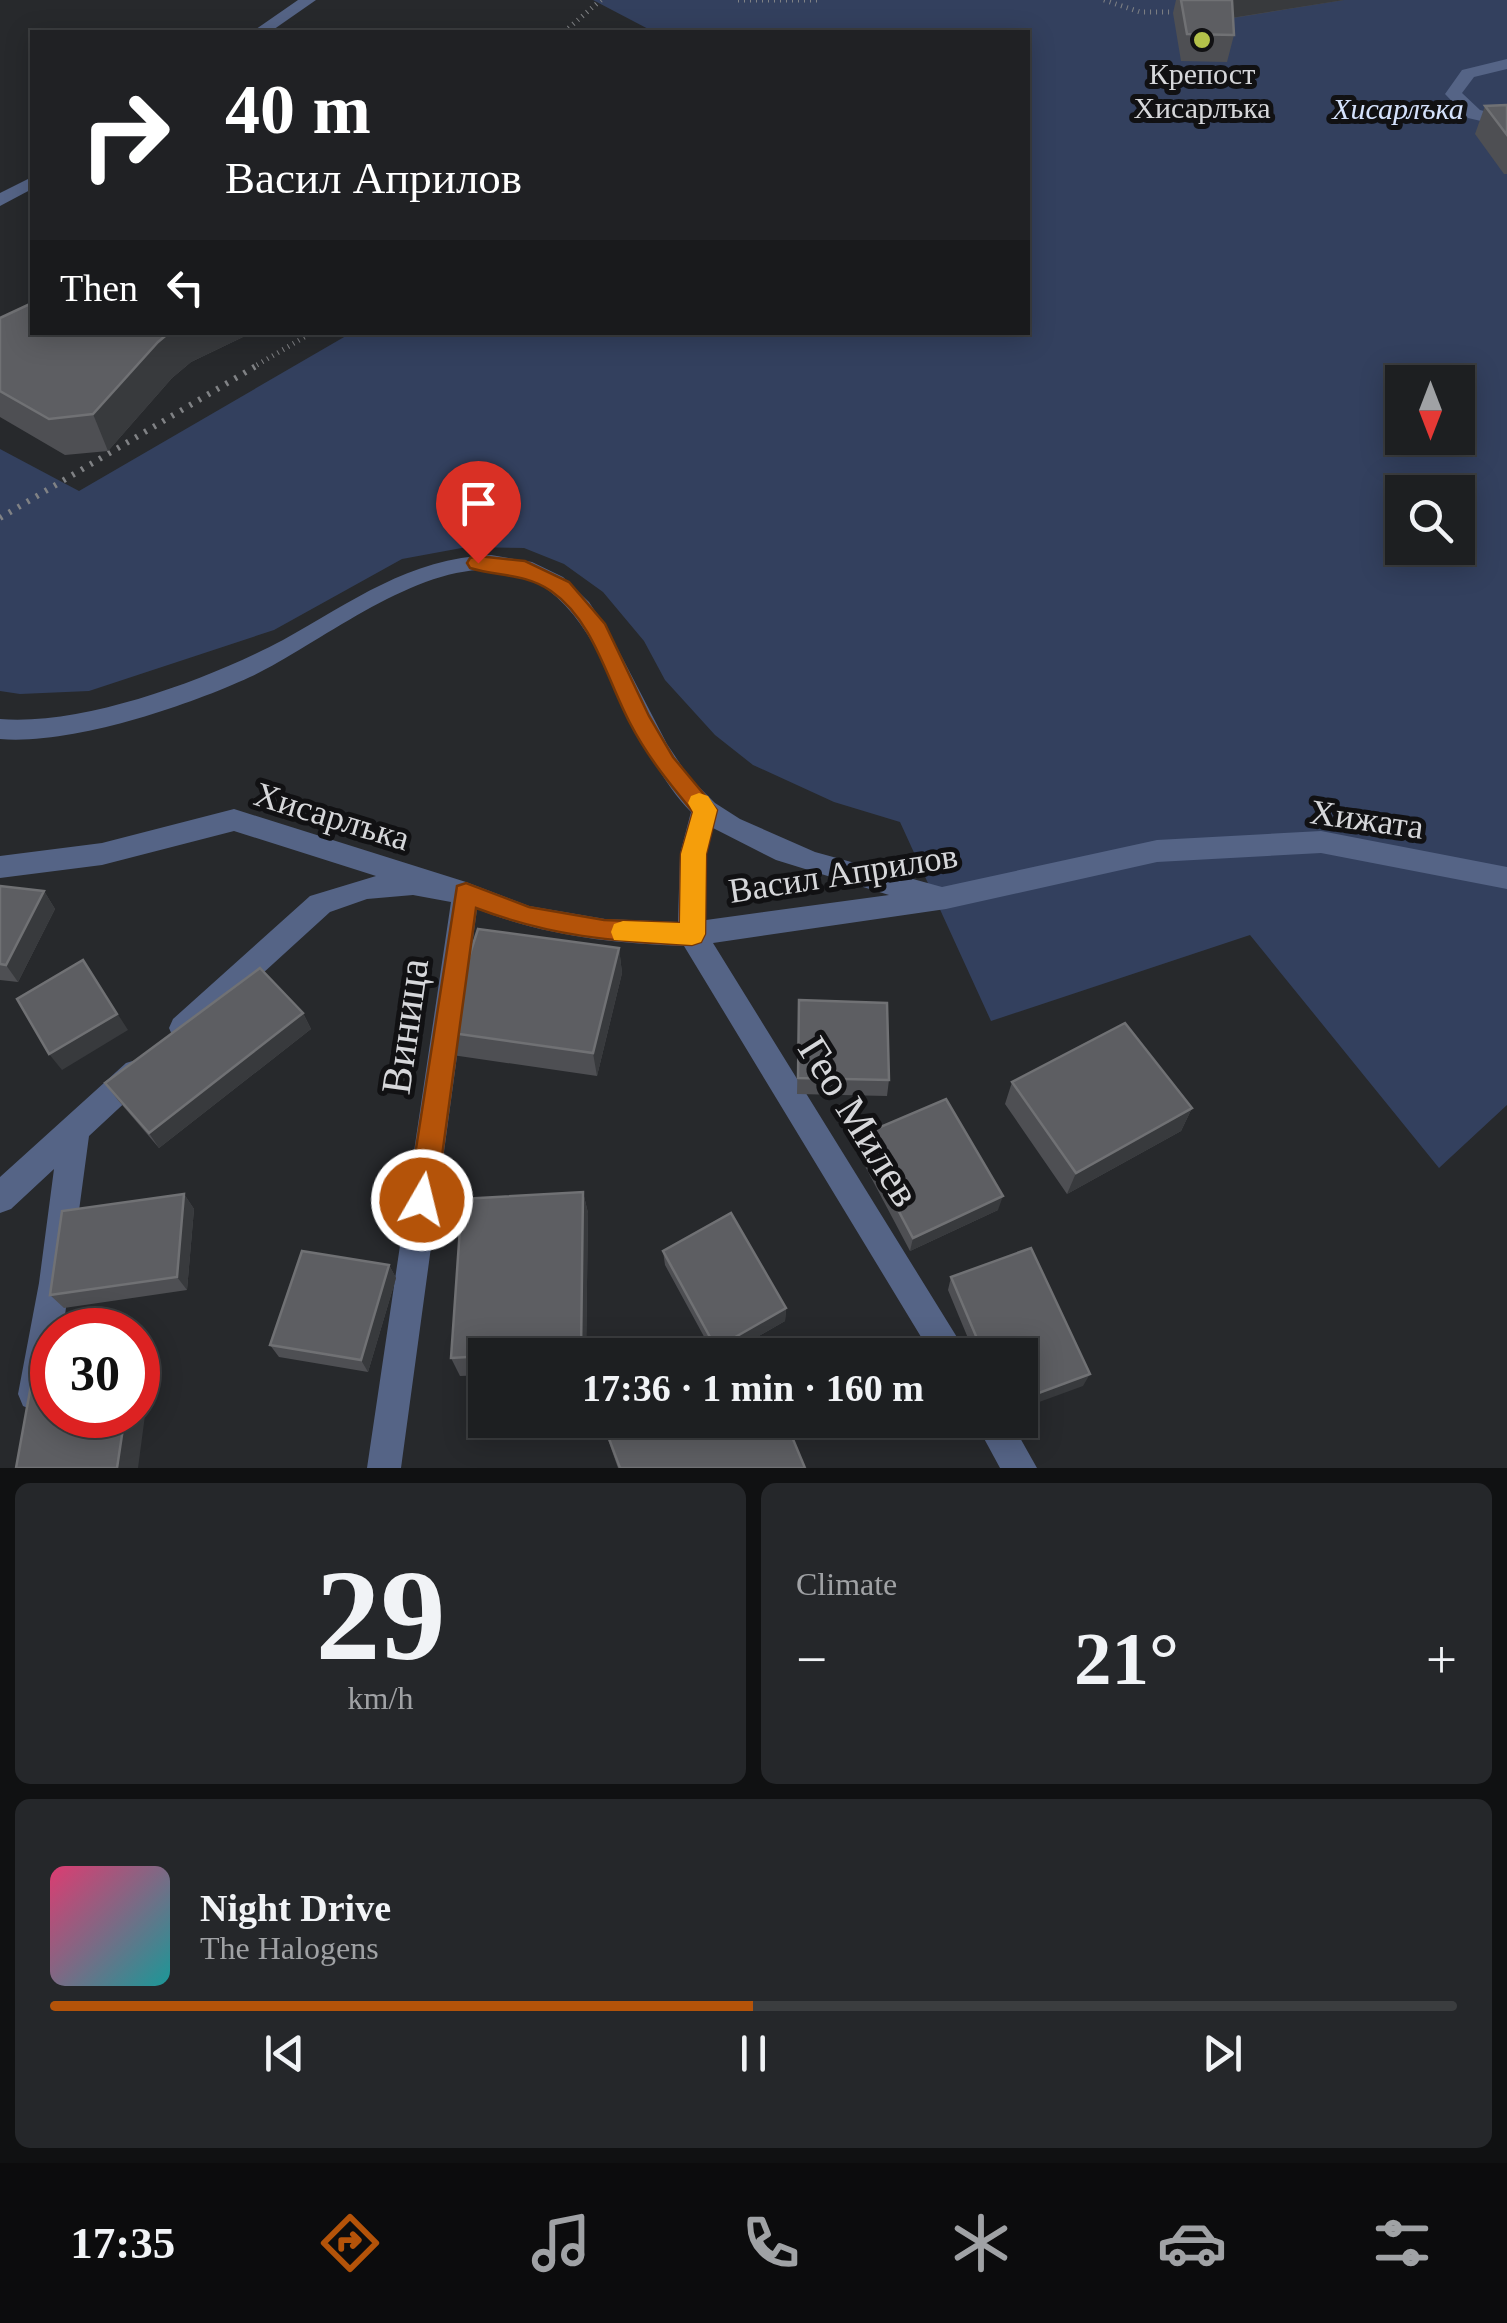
<!DOCTYPE html>
<meta charset="utf-8">
<style>
:root{--surface:#1d1f21;--page:#25272a;--text:#f1f3f6;--muted:#a0a2a5;--line:#3b3d3f;--accent:#b45309}
body{margin:0;font-family:Georgia,serif;background:var(--page);color:var(--text);height:100vh;display:flex;flex-direction:column;font-size:38px;white-space:nowrap}
*{box-sizing:border-box;margin:0}
p{font-size:32px;color:var(--muted)}
.icon{flex:none;width:55px;height:55px;fill:none;stroke:currentColor;stroke-width:2;stroke-linecap:round;stroke-linejoin:round}
.map{position:relative;height:1468px;overflow:hidden}
.sheet{display:flex;flex-direction:column;gap:15px;padding:15px;background:#101112;flex:1}
.sheet>*{flex:none}
.top-card{position:absolute;left:30px;top:30px;width:1000px;height:305px;border-radius:0px;box-shadow:0 5px 25px #0003,0 0 0 2px var(--line);background:#202124;color:#fff;overflow:hidden}
.needle{width:65px;rotate:180deg}
.fabs{position:absolute;left:1385px;top:365px;display:grid;gap:20px}
.fabs a{display:grid;place-items:center;width:90px;height:90px;border-radius:0px;background:var(--surface);box-shadow:0 5px 25px #0003,0 0 0 2px var(--line);font-size:50px}
.speed{position:absolute;left:30px;top:1308px;display:flex;gap:20px;font-size:50px;font-weight:700;text-align:center}
.speed>*{display:grid;place-content:center;width:130px;height:130px;border-radius:50%;background:var(--surface);box-shadow:0 5px 25px #0003,0 0 0 2px var(--line);line-height:1}
.speed .limit{border:15px solid #d22;background:#fff;color:#111}
.pin{position:absolute;display:grid;place-items:center;width:85px;height:85px;color:#fff;margin:-102px -42px;border-radius:50% 50% 50% 0;rotate:-45deg;box-shadow:0 0 10px #0007}
.pin .icon{rotate:45deg}
.me{position:absolute;width:110px;margin:-55px;rotate:8deg;stroke-linejoin:round;filter:drop-shadow(0 0 8px #0008)}
.turn{display:flex;align-items:center;gap:35px;height:210px;padding:0 30px;font-size:45px}
.turn .icon{width:130px;height:130px;stroke-width:2.5}
.turn b{display:block;font-size:70px;line-height:85px}
.then{display:flex;align-items:center;height:95px;padding:0 30px;background:#0003;gap:20px;font-size:38px}
.big{font-size:75px;font-weight:600;line-height:1.1}
.sheet .tile{flex:1;display:flex;flex-direction:column;justify-content:center;gap:15px;min-width:0;padding:0 35px;border-radius:15px;background:var(--page)}
.sheet .dial{align-items:center;gap:0}
.dial b{font-size:130px;line-height:1}
.song{display:flex;align-items:center;gap:30px}
.cover{width:120px;height:120px;border-radius:15px;background:linear-gradient(135deg,hsl(340 70% 55%),hsl(180 70% 35%))}
.played{height:10px;border-radius:5px;background:linear-gradient(90deg,var(--accent) 50%,var(--line) 50%)}
.keys{display:flex;justify-content:space-around;direction:ltr}
.heat{display:flex;justify-content:space-between;align-items:center;font-size:55px;direction:ltr}
.sheet .tiles{flex:1;display:grid;gap:15px;grid-template-columns:1fr 1fr}
.tile:last-child{grid-column:span 2}
.trip{position:absolute;left:468px;top:1338px;width:570px;height:100px;border-radius:0px;background:var(--surface);box-shadow:0 5px 25px #0003,0 0 0 2px var(--line);font-weight:600;line-height:100px;text-align:center}
.tab-bar{display:flex;height:160px;justify-content:space-around;align-items:center;background:#0c0c0d;color:var(--muted)}
.tab-bar .icon{width:70px;height:70px}
.tab-bar .current{color:var(--accent)}
.tab-bar b{font-size:45px;color:var(--text)}
.map>svg:first-child{display:block}
.green{fill:#33405e;fill-rule:evenodd}
.lines{fill:none;stroke-linecap:round;stroke-linejoin:round}
.path-far1{stroke:#808285;stroke-width:5;stroke-dasharray:1 5;stroke-linecap:butt}
.path{stroke:#808285;stroke-width:6;stroke-dasharray:2.5 8;stroke-linecap:butt}
.minor{fill:#556486;fill-rule:evenodd}
.wall{fill:#4e4f53}
.shaded-wall{fill:#383a3d}
.building{fill:#5d5e62;stroke:#707174;stroke-width:2.5}
.route{fill:#b45309;stroke:#753606;stroke-width:2.5}
.slow{fill:#f59e0b}
.poi-dot{fill:#b4c24a;stroke:#111113;stroke-width:4}
.labels{text-anchor:middle;stroke-width:10;stroke-linejoin:round;paint-order:stroke}
.far-poi-label{font-size:30px;fill:#d6d7da;stroke:#111113}
.far-park-label{font-size:30px;font-style:italic;fill:#d5e2fc;stroke:#111113}
.street-label{font-size:35px;fill:#d6d7da;stroke:#111113}
.near-street-label{font-size:42px;fill:#d6d7da;stroke:#111113}
</style>
<div class="map">
<svg width="1507" height="1468" viewBox="0 0 1507 1468">
<rect width="100%" height="100%" fill="#27292c"/>
<path class="green" d="M593,0H1507V1105L1439,1168L1250,935L991,1021L900,822L834,802L753,765L715,735L665,680L644,641L603,592L564,564L524,548L467,547L402,559L274,630L89,691L20,694L0,691V449L79,491L351,333L1028,332V32H654ZM1402,382H1458V438H1402ZM1402,492H1458V548H1402Z"/>
<g class="lines">
<path class="path-far1" d="M738,0H819
M1104,0L1140,12H1180
M564,32L601,0
M257,365L313,332"/>
<path class="path" d="M0,518L261,363"/>
<path class="minor" d="M298,0H316L270,32H252Z
M1507,59V69L1474,77L1462,93L1480,110L1507,117V127L1468,118L1445,94L1462,70Z
M32,177V189L0,206V193Z
M491,555L532,562L563,577L589,602L610,634L667,744L689,777L715,803L740,819L815,852L942,887L1157,840L1321,831L1507,867V889L1321,853L1157,862L946,909L713,943L968,1355H932L684,946C611,943 546,936 477,909L401,1468H367L451,902L413,895L367,899L330,912L193,1037L183,1041L173,1037L169,1028L173,1019L310,896L376,876L234,831L102,865L0,878V856L102,843L234,809L466,882L529,906L605,919L678,922L680,854L691,812C630,750 611,637 548,590C459,523 330,641 250,677C185,707 71,745 0,739V719C84,726 209,679 283,640C352,602 409,558 491,555ZM713,828L776,860L889,895L706,920V854Z
M136,1060L146,1063L151,1073L146,1083L89,1136L63,1330H52V1390L47,1406L35,1411L23,1406L18,1394L39,1283L54,1169L11,1209L0,1213V1177L126,1063Z
M974,1420H1010L1037,1468H1000Z"/>
</g>
<path class="wall" d="M1176,0H1344L1233,18L1234,35L1227,62L1181,61L1173,13Z
M1507,105V174H1504L1475,134L1485,106Z
M0,318L32,332H241L243,337L191,362L172,378L108,451L65,455L0,417Z
M0,886L44,891L55,909L18,982L0,980Z
M619,948L622,973L597,1076L452,1055L445,1032Z
M799,1000L889,1080L887,1096L797,1094Z
M303,1013L311,1029L159,1148L117,1099L105,1083Z
M1012,1082L1192,1108L1181,1131L1067,1194L1005,1104Z
M859,1136L998,1210L910,1251L857,1151Z
M583,1192L588,1213L586,1355H485V1375L460,1376L451,1358Z
M184,1194L194,1209L187,1290L64,1308L50,1295Z
M663,1251L786,1308L785,1321L736,1349L757,1355H714L665,1265Z
M389,1265L396,1278L368,1372L279,1357L270,1345Z
M951,1277L1083,1386L1020,1355H975L948,1290Z
M601,1420L805,1468H618Z"/>
<path class="shaded-wall" d="M1230,0H1344L1225,19Z
M170,332H241L243,337L191,362L172,378L108,451L93,414L158,342Z
M44,891L55,909L18,982L6,965Z
M619,948L622,973L597,1076L593,1053Z
M83,960L128,1030L62,1070L49,1054Z
M303,1013L311,1029L159,1148L149,1133Z
M1192,1108L1181,1131L1067,1194L1076,1173Z
M583,1192L588,1213L586,1355H582L581,1351Z
M184,1194L194,1209L187,1290L177,1277Z
M1003,1196L998,1210L910,1251L913,1238Z
M389,1265L396,1278L368,1372L361,1360Z
M786,1308L785,1321L726,1355H717L716,1348Z
M138,1356L151,1370L138,1468H117L125,1415H138Z
M1090,1374L1083,1386L1020,1409V1400Z"/>
<path class="building" d="M1181,0H1232L1234,35L1187,34Z
M1507,105V135L1485,106Z
M32,303V332H170L158,342L93,414L49,419L0,391V318Z
M0,886L44,891L6,965L0,964Z
M478,929L619,948L593,1053L445,1032Z
M83,960L117,1014L49,1054L17,999Z
M260,968L303,1013L149,1133L105,1083Z
M799,1000L887,1003L889,1080L798,1078Z
M1125,1023L1192,1108L1076,1173L1012,1082Z
M946,1099L1003,1196L913,1238L859,1136Z
M583,1192L581,1351L485,1355V1356L451,1358L462,1199Z
M184,1194L177,1277L50,1295L62,1211Z
M731,1213L786,1308L716,1348L663,1251Z
M1031,1248L1090,1374L1020,1400V1355H984L951,1277Z
M302,1251L389,1265L361,1360L270,1345Z
M751,1342L757,1355H724Z
M52,1361V1415H125L117,1468H16L35,1363Z
M602,1420H785L805,1468H620Z"/>
<path class="route" d="M478,556L525,561L569,582L605,624L649,716L673,757L717,810L706,854L705,934L701,942L692,945C613,942 550,936 476,908L436,1200L432,1209L422,1213L412,1209L408,1200L457,886L466,883L529,907L604,920L680,923L681,854L693,812C669,783 647,756 630,723C607,680 594,621 551,591C525,573 499,577 470,568L467,563L470,558Z"/>
<path class="slow" d="M699,793L708,796L717,810L706,854L705,934L701,942L692,945L614,940L611,932L614,924L623,921L680,923L681,854L693,812L688,803L691,796Z"/>
<circle class="poi-dot" cx="1202" cy="40" r="10"/>
<g class="labels">
<g class="far-poi-label">
<text x="1202" y="84">Крепост<tspan x="1202" dy="34">Хисарлъка</tspan></text>
</g>
<g class="far-park-label">
<text x="1398" y="119">Хисарлъка</text>
</g>
<g class="street-label">
<text transform="translate(332 816) rotate(17)" y="12">Хисарлъка</text>
<text transform="translate(1367 819) rotate(8)" y="12">Хижата</text>
<text transform="translate(843 873) rotate(-9)" y="12">Васил Априлов</text>
</g>
<g class="near-street-label">
<text transform="translate(404 1026) rotate(-82)" y="15">Виница</text>
<text transform="translate(860 1121) rotate(58)" y="15">Гео Милев</text>
</g>
</g>
</svg>
<div class="fabs">
<a><svg class="needle" viewBox="-14 -14 28 28"><path d="M0-13l5 13h-10z" fill="#e53935"/><path d="M0 13l5-13h-10z" fill="#a0a2a5"/></svg></a>
<a><svg class="icon" aria-label="search" viewBox="0 0 24 24"><circle cx="10" cy="10" r="6"/><path d="M15 15l6 6"/></svg></a>
</div>
<div class="speed"><div class="limit">30</div></div>
<div class="pin" style="left:478px;top:563px;background:#d93025"><svg class="icon" aria-label="arrive" viewBox="0 0 24 24"><path d="M6 21V4h12l-3 4 3 4H6"/></svg></div>
<svg class="me" style="left:422px;top:1200px" viewBox="-20 -20 40 40"><circle r="17" fill="#b45309" stroke="#fff" stroke-width="3"/><path d="M0-11L8 9 0 5-8 9z" fill="#fff"/></svg>
<div class="trip">17:36 · 1 min · 160 m</div>
<div class="top-card">
<div class="turn"><svg class="icon" aria-label="right" viewBox="0 0 24 24"><path d="M7 20v-9h11M14 6l5 5-5 5"/></svg><div><b>40 m</b>Васил Априлов</div></div>
<div class="then">Then<svg class="icon" aria-label="left" viewBox="0 0 24 24"><path d="M17 20v-9H6M10 6l-5 5 5 5"/></svg></div>
</div>
</div>
<section class="sheet">
<div class="tiles">
<div class="tile dial"><b>29</b><p>km/h</p></div>
<div class="tile"><p>Climate</p>
<div class="heat"><a>−</a><b class="big">21°</b><a>+</a></div>
</div>
<div class="tile">
<div class="song"><i class="cover"></i><div><b>Night Drive</b><p>The Halogens</p></div></div>
<div class="played"></div>
<div class="keys"><svg class="icon" aria-label="previous" viewBox="0 0 24 24"><path d="M18 5L8 12l10 7zM5 5v14"/></svg><svg class="icon" aria-label="pause" viewBox="0 0 24 24"><path d="M8 5v14M16 5v14"/></svg><svg class="icon" aria-label="next" viewBox="0 0 24 24"><path d="M6 5l10 7-10 7zM19 5v14"/></svg></div>
</div>
</div>
</section>
<nav class="tab-bar">
<b>17:35</b>
<svg class="icon current" aria-label="directions" viewBox="0 0 24 24"><path d="M12 3l9 9-9 9-9-9zM9 14v-3h6M13 9l2 2-2 2"/></svg>
<svg class="icon" aria-label="music" viewBox="0 0 24 24"><path d="M9 18V5l10-2v13"/><circle cx="6" cy="18" r="3"/><circle cx="16" cy="16" r="3"/></svg>
<svg class="icon" aria-label="phone" viewBox="0 0 24 24"><path d="M5 4h4l2 5-3 2q2 4 5 5l2-3 5 2v4C11 20 4 13 5 4z"/></svg>
<svg class="icon" aria-label="climate" viewBox="0 0 24 24"><path d="M12 3v18M4 7l16 10M4 17L20 7"/></svg>
<svg class="icon" aria-label="car" viewBox="0 0 24 24"><path d="M5 17H2v-5l4-1 3-4h7l3 4 3 1v5h-3M9 17h6M6 11h13"/><circle cx="7" cy="17" r="2"/><circle cx="17" cy="17" r="2"/></svg>
<svg class="icon" aria-label="filters" viewBox="0 0 24 24"><path d="M4 7h16M4 17h16"/><circle cx="9" cy="7" r="2"/><circle cx="15" cy="17" r="2"/></svg>
</nav>
